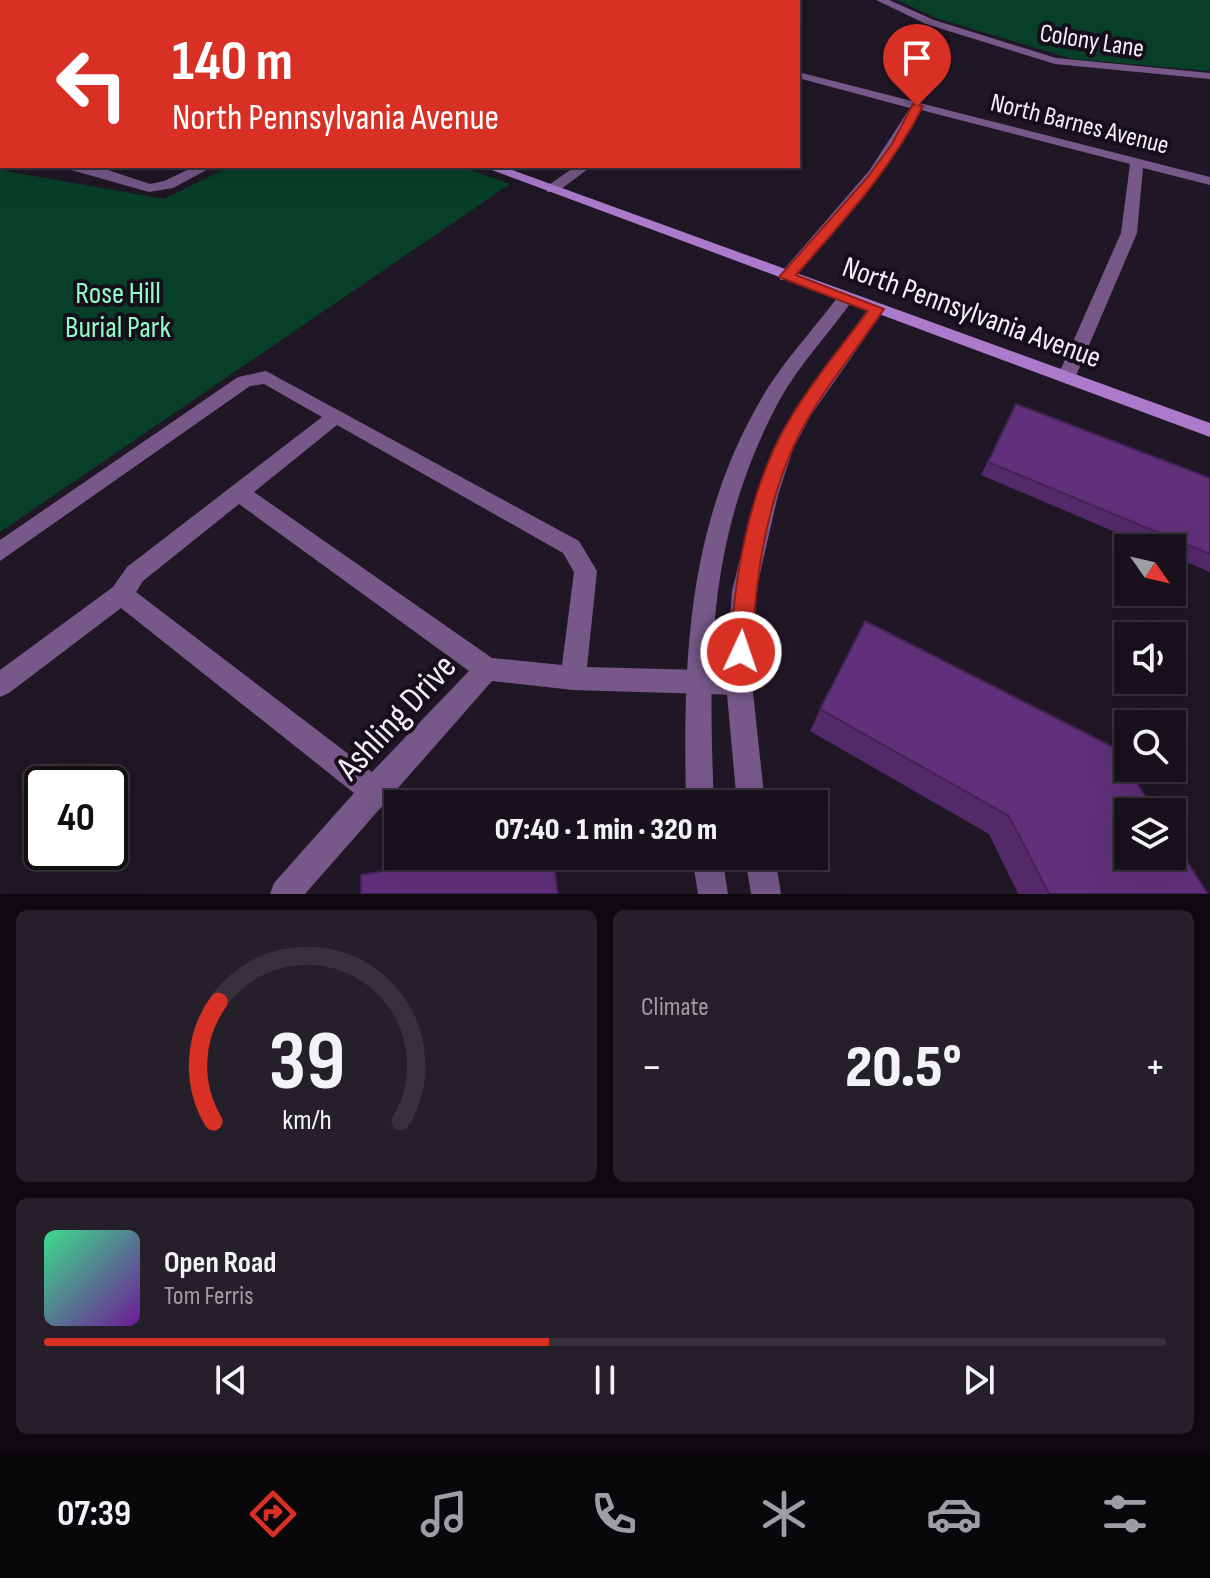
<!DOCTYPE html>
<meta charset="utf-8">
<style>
:root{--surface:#18111c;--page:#251f29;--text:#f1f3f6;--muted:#9f9da3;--line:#36313b;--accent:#d93025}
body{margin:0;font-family:"Sofia Sans Condensed",sans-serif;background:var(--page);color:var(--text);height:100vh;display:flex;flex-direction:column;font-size:30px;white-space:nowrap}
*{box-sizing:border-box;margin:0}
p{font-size:26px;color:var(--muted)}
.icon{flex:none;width:44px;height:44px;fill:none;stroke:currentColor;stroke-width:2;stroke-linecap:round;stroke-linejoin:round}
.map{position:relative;height:894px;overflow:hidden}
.drawer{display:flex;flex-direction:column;gap:16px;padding:16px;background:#0d090f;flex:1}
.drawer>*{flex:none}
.top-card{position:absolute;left:0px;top:0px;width:800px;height:168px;box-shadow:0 8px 32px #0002,0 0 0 2px var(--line);background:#d93025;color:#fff;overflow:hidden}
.needle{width:52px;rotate:124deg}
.controls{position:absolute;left:1114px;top:534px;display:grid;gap:16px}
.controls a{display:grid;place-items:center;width:72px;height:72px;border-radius:0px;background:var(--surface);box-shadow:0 8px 32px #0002,0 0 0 2px var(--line);font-size:40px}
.speed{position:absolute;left:24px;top:766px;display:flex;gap:16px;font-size:40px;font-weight:700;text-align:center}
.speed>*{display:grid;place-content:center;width:104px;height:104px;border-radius:50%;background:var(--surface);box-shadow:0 8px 32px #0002,0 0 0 2px var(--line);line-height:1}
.speed .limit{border:4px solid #111;border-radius:12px;background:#fff;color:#111}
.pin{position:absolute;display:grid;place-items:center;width:68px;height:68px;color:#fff;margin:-82px -34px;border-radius:50% 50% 50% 0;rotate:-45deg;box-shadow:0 0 8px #0007}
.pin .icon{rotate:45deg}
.me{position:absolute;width:88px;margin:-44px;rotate:3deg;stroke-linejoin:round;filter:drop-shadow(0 0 6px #0008)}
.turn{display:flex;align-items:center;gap:28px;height:168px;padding:0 40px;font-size:36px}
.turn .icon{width:104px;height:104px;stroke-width:2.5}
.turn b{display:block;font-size:56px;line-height:68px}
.big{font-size:60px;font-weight:800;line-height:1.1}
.drawer .card{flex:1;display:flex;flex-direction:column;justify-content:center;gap:12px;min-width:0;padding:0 28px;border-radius:12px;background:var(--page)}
.drawer .dial{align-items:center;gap:0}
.dial svg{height:208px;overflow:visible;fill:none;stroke:var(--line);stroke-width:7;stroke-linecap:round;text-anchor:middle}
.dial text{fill:var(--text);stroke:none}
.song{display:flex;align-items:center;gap:24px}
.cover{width:96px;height:96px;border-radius:12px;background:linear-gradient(135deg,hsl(150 70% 55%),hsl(280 70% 35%))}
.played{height:8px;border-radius:4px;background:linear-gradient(90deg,var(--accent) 45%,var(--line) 45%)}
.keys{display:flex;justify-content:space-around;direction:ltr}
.heat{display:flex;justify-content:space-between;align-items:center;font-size:44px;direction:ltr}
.drawer .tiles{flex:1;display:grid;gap:16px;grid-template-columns:1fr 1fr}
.card:last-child{grid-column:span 2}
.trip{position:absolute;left:384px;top:790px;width:444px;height:80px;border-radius:0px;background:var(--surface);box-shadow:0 8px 32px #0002,0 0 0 2px var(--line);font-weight:800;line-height:80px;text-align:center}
.tabs{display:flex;height:128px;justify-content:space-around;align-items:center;background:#0a070b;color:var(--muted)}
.tabs .icon{width:56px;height:56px}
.tabs .active{color:var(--accent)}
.tabs b{font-size:36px;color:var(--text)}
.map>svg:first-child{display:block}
.green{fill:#083f29}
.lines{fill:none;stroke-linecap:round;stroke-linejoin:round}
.stream{stroke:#000502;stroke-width:4}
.minor{fill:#775889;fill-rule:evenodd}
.tertiary{fill:#775889;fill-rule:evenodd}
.secondary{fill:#ac7aca;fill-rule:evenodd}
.wall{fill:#532969}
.building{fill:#60307a;stroke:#432255;stroke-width:2}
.route{fill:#d93025;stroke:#8d1f18;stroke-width:2}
.labels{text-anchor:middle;stroke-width:8;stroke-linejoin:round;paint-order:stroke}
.far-street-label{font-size:26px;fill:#f5eff9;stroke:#170e1c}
.park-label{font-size:30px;fill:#92fcc6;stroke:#170e1c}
.street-label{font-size:30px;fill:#f5eff9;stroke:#170e1c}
.near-street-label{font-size:36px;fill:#f5eff9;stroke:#170e1c}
</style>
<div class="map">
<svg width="1210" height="894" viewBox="0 0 1210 894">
<rect width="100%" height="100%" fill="#201726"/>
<path class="green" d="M898,0H1210V71L1073,59L936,18Z
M231,166H459L510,184L0,532V170L164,199Z"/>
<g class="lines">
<path class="stream" d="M16,0L21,2
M380,2L386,0"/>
<path class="minor" d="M501,0H518L520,2H503Z
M876,0H889L934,20L1056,58L1210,73V79L1055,64L926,24Z
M0,60H2V67H0Z
M798,72L1210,177V185L1143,168L1137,233L1075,378L1066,384L1057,378L1121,233L1130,164L921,110C886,173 839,227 792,280H780V274L869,171L910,108L798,78Z
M0,151H2V159H0Z
M57,166L108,170L150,184L164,181L196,166H214L173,188L149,192Z
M576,166H592L557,192H547V186Z
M266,371L579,541L597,571L587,667L739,671L748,675L752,683L748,691L739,695L573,690L492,681L305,894H270L274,883L354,793L121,608L9,693L0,697V670L113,587L127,567L322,417L264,384L250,386L0,561V540L238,377ZM337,425L563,553L574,572L562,665L492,658L254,492ZM239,504L469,671L372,772L136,592L143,581Z"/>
<path class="tertiary" d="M846,293L854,298C830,333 799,364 779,401C707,536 708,656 714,804H686C683,654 687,518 769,386C790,354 817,325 840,294Z
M877,304L885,309L811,415L793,449L778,495L756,591L752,683L765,804H737L726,683L732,591L756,495L773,449L796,407L871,305Z
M692,856H722L728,894H698Z
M745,856H775L781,894H751Z"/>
<path class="secondary" d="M0,19H2V26H0Z
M481,166H501L1210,423V437Z"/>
</g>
<path class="wall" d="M1016,404L1210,478V572L1172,556V548H1153L981,475Z
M820,709L1208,894H1018L989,834L810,731Z"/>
<path class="building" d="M1016,404L1210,478V554L988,462Z
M865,621L1115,748L1155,812H1128V856H1172V838L1208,894H1049L1009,816L820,709Z
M463,856H553L558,894H361V875Z"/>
<path class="route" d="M913,104L923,106C890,171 843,221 796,275L884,309C860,345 832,378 810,415C768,485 755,573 752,652L749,659L741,662L733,659L730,652C734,584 745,512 774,449C797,399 835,355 868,311L779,277L867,178L892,144Z"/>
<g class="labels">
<g class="far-street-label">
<text transform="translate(1092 40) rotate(9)" y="9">Colony Lane</text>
<text transform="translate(1080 123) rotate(14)" y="9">North Barnes Avenue</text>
</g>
<g class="park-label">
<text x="118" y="303">Rose Hill<tspan x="118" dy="34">Burial Park</tspan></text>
</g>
<g class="street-label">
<text transform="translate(972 312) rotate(20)" y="10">North Pennsylvania Avenue</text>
</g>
<g class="near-street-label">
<text transform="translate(395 716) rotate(-47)" y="13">Ashling Drive</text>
</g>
</g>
</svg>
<div class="controls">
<a><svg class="needle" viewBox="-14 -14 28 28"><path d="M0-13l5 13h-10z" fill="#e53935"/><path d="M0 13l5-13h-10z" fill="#9f9da3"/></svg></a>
<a><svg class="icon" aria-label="sound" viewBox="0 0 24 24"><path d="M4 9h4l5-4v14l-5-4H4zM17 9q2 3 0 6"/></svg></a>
<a><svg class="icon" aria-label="search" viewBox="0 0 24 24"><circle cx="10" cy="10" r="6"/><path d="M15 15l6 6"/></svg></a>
<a><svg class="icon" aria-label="layers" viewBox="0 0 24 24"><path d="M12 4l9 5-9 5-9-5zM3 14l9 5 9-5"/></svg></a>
</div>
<div class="speed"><div class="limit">40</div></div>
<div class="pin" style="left:917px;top:106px;background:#d93025"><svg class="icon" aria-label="arrive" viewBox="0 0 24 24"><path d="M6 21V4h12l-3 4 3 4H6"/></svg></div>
<svg class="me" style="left:741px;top:652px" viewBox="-20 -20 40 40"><circle r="17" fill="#d93025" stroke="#fff" stroke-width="3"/><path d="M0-11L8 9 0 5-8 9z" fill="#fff"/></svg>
<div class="trip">07:40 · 1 min · 320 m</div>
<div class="top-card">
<div class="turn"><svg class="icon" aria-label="left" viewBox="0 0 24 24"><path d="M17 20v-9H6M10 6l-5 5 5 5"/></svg><div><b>140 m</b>North Pennsylvania Avenue</div></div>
</div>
</div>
<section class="drawer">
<div class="tiles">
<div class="card dial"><svg viewBox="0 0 100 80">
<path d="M14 69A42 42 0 1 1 86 69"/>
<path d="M14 69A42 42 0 0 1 16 23" stroke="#d93025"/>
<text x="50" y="56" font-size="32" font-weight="700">39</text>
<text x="50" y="72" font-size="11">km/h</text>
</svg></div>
<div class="card"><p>Climate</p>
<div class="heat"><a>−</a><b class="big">20.5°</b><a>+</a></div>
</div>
<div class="card">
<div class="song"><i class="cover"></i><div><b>Open Road</b><p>Tom Ferris</p></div></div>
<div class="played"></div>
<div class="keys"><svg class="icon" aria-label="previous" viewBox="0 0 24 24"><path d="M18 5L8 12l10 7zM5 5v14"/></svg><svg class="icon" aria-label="pause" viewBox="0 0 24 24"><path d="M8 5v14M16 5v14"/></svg><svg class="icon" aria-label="next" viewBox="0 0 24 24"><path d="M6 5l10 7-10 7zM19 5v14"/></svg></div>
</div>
</div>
</section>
<nav class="tabs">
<b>07:39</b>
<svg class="icon active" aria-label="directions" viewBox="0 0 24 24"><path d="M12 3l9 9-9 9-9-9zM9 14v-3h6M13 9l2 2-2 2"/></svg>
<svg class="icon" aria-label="music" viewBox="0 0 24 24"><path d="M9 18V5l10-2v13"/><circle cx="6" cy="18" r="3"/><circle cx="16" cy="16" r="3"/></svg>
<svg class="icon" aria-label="phone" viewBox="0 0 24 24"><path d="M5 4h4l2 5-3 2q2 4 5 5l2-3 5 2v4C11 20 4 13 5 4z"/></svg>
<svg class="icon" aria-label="climate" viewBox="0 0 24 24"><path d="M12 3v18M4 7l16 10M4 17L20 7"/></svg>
<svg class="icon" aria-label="car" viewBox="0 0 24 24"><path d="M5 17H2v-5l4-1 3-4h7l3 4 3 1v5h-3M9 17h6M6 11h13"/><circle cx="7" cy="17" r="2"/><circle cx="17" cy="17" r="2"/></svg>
<svg class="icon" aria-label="filters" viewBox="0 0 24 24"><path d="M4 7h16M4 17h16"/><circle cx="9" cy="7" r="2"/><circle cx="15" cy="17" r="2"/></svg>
</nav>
